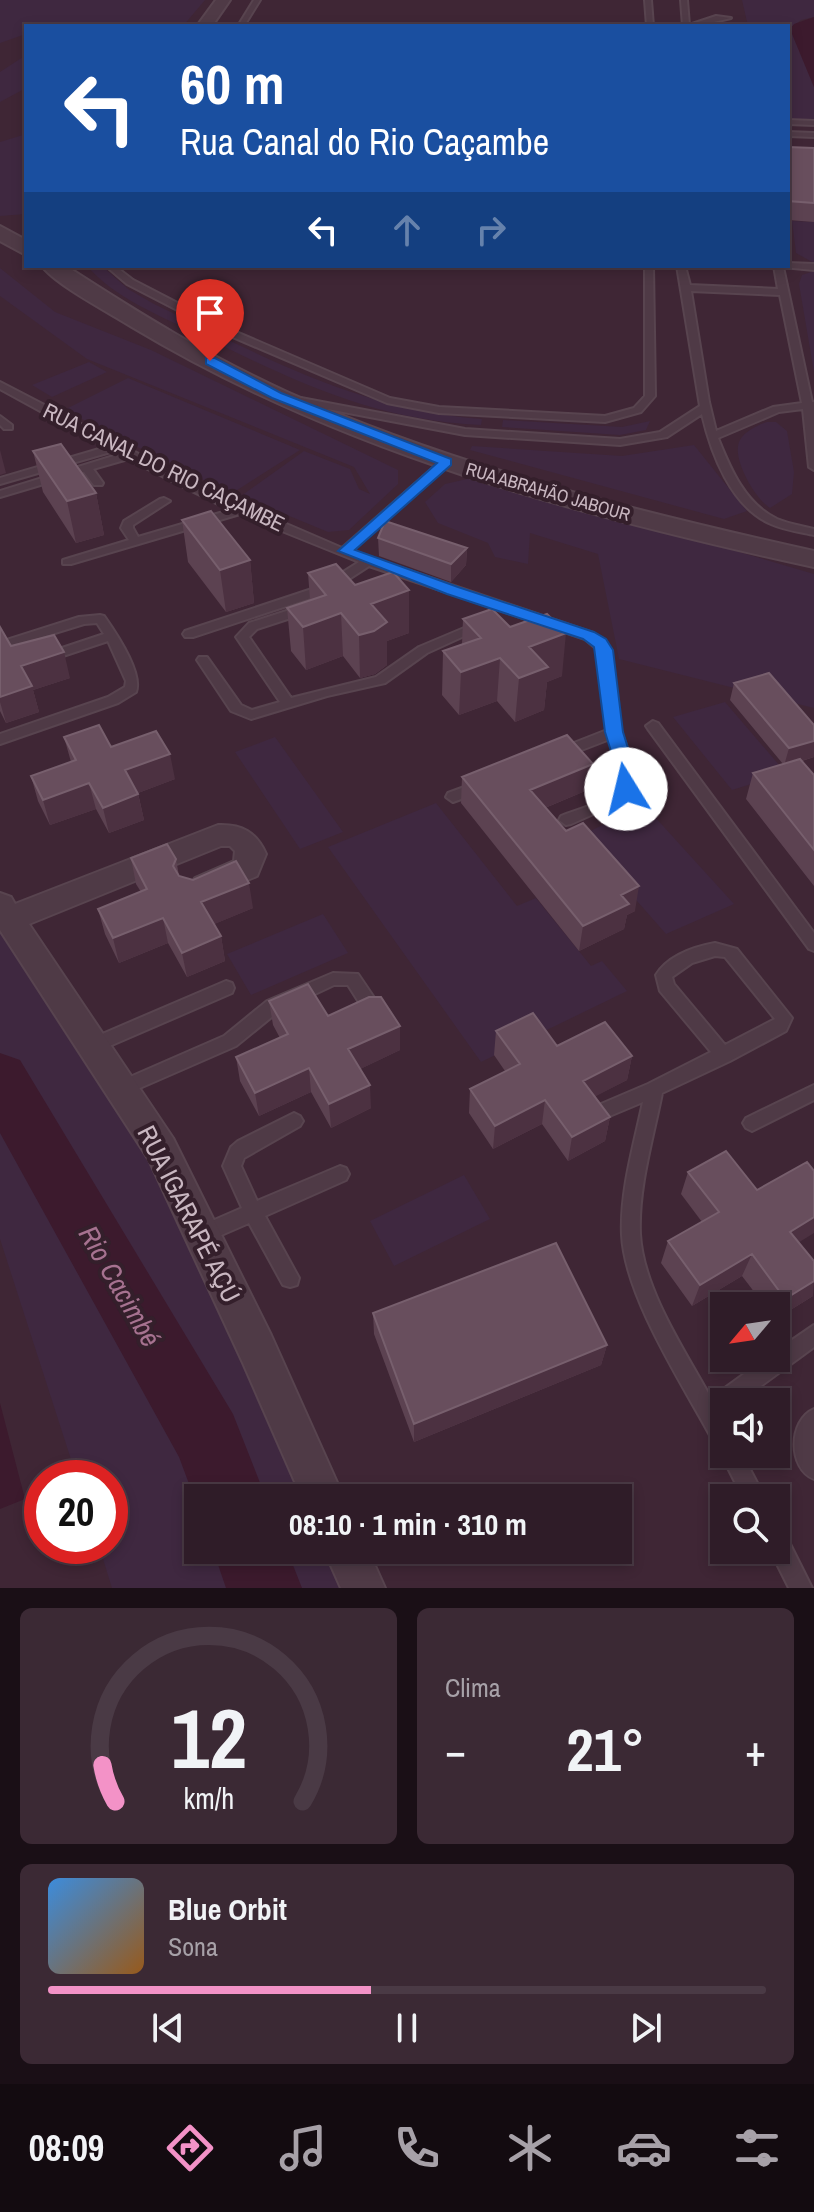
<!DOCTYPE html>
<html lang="pt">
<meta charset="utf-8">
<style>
:root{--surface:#2f1c28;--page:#3b2934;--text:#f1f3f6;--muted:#a7a1a8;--line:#4a3a45;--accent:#f392c7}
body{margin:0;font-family:"Archivo Narrow",sans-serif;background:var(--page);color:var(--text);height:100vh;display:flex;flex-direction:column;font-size:30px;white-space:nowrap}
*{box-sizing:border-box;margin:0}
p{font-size:26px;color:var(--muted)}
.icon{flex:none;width:44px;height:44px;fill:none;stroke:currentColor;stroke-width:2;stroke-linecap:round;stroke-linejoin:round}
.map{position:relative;height:1588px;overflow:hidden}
.side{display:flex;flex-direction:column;gap:20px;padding:20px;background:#1a0f16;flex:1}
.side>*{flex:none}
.banner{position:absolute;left:24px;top:24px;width:766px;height:244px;border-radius:0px;box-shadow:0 4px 12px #0003,0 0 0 2px var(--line);background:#1a4fa0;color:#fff;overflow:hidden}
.needle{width:52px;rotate:241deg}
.buttons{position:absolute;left:710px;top:1292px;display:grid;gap:16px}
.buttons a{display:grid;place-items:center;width:80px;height:80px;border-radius:0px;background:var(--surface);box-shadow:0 4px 12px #0003,0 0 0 2px var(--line);font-size:40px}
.speed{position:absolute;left:24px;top:1460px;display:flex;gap:16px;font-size:40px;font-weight:700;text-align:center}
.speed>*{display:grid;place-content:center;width:104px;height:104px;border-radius:50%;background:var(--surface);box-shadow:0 4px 12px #0003,0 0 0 2px var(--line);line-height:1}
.speed .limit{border:12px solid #d22;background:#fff;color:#111}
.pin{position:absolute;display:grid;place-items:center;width:68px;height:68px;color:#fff;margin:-82px -34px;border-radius:50% 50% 50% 0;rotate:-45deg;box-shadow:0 0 8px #0007}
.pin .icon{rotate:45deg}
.me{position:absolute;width:88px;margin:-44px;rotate:351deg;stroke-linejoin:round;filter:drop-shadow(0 0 6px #0008)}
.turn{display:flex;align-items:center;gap:28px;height:168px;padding:0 24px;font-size:36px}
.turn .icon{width:104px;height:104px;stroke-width:2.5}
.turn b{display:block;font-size:56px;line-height:68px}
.lanes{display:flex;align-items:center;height:76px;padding:0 24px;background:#0003;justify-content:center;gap:40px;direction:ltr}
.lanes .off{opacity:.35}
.big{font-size:60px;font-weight:700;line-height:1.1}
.side .widget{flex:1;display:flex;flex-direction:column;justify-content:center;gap:12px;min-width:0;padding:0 28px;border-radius:12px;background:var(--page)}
.side .dial{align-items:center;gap:0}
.dial svg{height:208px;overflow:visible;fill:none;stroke:var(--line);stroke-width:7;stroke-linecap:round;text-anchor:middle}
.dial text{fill:var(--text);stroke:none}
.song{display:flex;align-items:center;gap:24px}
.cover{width:96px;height:96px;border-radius:12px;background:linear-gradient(135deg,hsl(210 70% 55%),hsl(30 70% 35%))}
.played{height:8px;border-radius:4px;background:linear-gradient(90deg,var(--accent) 45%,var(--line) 45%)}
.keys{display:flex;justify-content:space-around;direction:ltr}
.heat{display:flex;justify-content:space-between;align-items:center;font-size:44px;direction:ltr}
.side .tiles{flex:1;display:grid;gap:20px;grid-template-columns:1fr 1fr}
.widget:last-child{grid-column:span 2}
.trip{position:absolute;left:184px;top:1484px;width:448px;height:80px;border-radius:0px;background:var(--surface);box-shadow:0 4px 12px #0003,0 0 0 2px var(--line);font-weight:700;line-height:80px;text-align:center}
.dock{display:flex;height:128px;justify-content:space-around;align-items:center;background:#130b10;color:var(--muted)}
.dock .icon{width:56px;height:56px}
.dock .on{color:var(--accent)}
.dock b{font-size:36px;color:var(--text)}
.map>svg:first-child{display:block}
.green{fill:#3f2840}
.water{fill:#3c1a2d}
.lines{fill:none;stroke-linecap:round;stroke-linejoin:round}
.river{fill:#3c1a2d;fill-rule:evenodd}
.service-casing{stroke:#58444f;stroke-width:4}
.minor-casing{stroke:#58444f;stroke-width:4}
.tertiary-casing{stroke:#58444f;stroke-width:4}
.service{fill:#4f3a46;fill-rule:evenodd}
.minor{fill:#4f3a46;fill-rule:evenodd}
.tertiary{fill:#4f3a46;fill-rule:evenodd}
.wall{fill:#5c4251}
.shaded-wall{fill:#4c3141}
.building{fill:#684e5d;stroke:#775f6d;stroke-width:2}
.route{fill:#1a73e8;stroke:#114b97;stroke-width:2}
.labels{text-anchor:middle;stroke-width:8;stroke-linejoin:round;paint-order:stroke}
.far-street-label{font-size:18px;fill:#c9b7c1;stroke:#341f2b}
.street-label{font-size:22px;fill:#c9b7c1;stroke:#341f2b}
.near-street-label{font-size:26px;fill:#c9b7c1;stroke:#341f2b}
.near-water-label{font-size:28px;font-style:italic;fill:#a67290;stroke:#341f2b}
</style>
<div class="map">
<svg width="814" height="1588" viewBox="0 0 814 1588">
<rect width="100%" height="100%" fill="#3f2635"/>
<path class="green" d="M0,0H205L183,26H26V34L0,43Z
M742,0H814V17L801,20L790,29L814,87V121L788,120V26H748Z
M26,55V88L0,102V72Z
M26,134V214L0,216V142Z
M792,221L814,222V263L796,253Z
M87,266H102L128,289L154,304C263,356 358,410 482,419L481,425C371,420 292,380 196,333C158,315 115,298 87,266Z
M0,268L55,312L151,350L398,470V484L349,530L328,532L241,496L304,451L350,469L359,489L370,494L354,467L87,359L0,296Z
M814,271V372L799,284L802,275Z
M89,362L107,372L52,397L32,385Z
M128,378L300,450L231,494L64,410Z
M503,420L622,427L650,421L646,430L620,435L502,427Z
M767,422H776L787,431L794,472L792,494L770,508C756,500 730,457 740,440C745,431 758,425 767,422Z
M694,445L747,511L724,519L470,450L472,446L622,456Z
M467,479L514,486L814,574V708L619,659L598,554L530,533L528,564L495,557L488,543L438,523L425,502L445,484Z
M725,702L786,773L732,790L673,717Z
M275,737L343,832L300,849L235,752Z
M436,803L517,906L536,898L591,966L602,961L627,991L481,1062L328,847Z
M644,805L734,904L666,934L580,836Z
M0,893L178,1186L308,1498H198V1550H330L345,1588H112L99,1546H110V1478H77L0,1239Z
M323,914L348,953L251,995L227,954Z
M464,1175L490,1219L394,1266L370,1221Z"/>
<path class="water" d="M814,17V87L790,29L794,24Z
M0,1403L25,1499L0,1509Z"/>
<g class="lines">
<path class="river" d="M0,1053L20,1060L233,1414L266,1498H198V1508L179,1457L0,1133Z
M213,1550H287L302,1588H226Z"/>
<defs>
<path id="service" d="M254,0H260L244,26H238Z
M645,0H651L653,26H647Z
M681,0H687L689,25L716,16L731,18L697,26H683Z
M788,120L814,121V125L788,124Z
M788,132L814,133V137L788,136Z
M788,263L814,264V270L783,267L812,402H814V470L809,467L803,409L779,412L718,438C730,468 745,504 777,519C789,524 802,526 814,529V535C800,532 784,530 771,524C731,507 711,453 702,414L667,437L620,445L465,435L301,404L296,401L301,398L465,429L620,439L660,432L700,406L677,266H685L690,285L778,289L774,266H788ZM691,291L780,295L802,403L773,407L716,431L709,402Z
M106,266H115L133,280L220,325L390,398L439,407L605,416L634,408L645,396V266H653L655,396L641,412L605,422L439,413L387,403L214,329L127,284Z
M0,382L212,492L342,548L442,460H450V464L351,551L593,633L611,650L621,732L633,763L636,781L632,791L618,803L571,824L566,825L559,820L561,816C581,808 612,802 622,781L619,763L610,739L561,758L554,753L556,750L607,730L599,651L585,639L369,566L329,592L193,637H185L183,634L185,631L321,586L359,562L240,514L71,564H63V560L129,540L121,528L124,521L160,499L164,498L170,501L133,525V528L138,537L230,510L128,459L93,469L103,483L102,485H94L84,472L0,497V491L120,454L114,451L0,484V478L106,447L0,389Z
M0,416L12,425V429H4L0,425Z
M305,605L311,609L309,612L257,629L249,637L291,698L376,677L419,647L476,623L480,622L486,626L427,653L385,683L327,696L251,719L231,711L197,660L199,657H207L241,705L252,710L280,702L236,637L249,623Z
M100,615L104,616C116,633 143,673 136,692L118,703L0,744V734L108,697L125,687L126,681L108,641L48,661L42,657L44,654L104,634L97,623L84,624L0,650V642L79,617Z
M653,721L658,723L814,933V951L809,949L648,729L646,726Z
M478,782L485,787L483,791L453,802L446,797L448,793Z
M715,943L737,949L792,1018L786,1031L730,1061L662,1093C653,1139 638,1188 640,1234C643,1289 685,1351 711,1398L766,1358H776V1351L814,1325V1347L739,1402H724V1413L721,1415L724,1420V1454H742L765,1498H743L721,1454L722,1451L717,1448C687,1391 625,1299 622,1235C620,1191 634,1145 643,1102L600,1120L594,1117L591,1112L594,1107L648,1084L711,1052L660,991L656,975C668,956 693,947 715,943ZM715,956L725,957L775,1019L725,1045L674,984L672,977L692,963Z
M333,973L358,974L381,1008L383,1013L381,1018L375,1020L369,1018L348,985H334L279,1011L236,1046L126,1094L120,1096L114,1094L111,1089L114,1084L224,1036L267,1001Z
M226,981L232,983L234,988L232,993L98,1051L92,1053L86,1051L84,1046L86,1041Z
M814,1085V1100L752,1131L746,1128L743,1123L746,1118Z
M294,1113L300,1116L303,1121L300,1126L244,1158L241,1166L257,1201L340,1166L346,1168L349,1174L346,1180L265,1216L299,1278L297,1285L290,1287L283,1285L249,1223L203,1243L196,1240L194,1234L196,1228L242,1208L223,1166L231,1147L238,1141Z
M814,1409V1479C788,1469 788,1420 814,1409Z
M776,1529L784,1532L812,1588H789L770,1550H776Z"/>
<path id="minor" d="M218,825C242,824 256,832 266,854L257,876L206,897L195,894L191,886L195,878L234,861L235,851L230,846H221L29,924L173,1138L271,1335L344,1498H302L243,1363L149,1160L0,930V893L11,897L15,904Z
M324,1550H368L385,1588H341Z"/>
<path id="tertiary" d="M216,0H230L212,26H197Z
M0,226L26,240V255L0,241Z
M42,266H66C137,312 210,357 287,392C456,467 634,511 814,551V567C576,515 342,453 132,327C110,313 56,285 42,266Z"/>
</defs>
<use href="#service" class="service-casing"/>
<use href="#minor" class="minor-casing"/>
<use href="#tertiary" class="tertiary-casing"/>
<use href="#service" class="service"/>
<use href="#minor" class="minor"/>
<use href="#tertiary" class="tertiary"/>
</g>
<path class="wall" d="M788,147L814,148V222L788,220Z
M33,451L96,493L104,535L76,543L43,492Z
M182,520L250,560L254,603L226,612L188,562Z
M378,538L467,548L466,565L451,582L379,556Z
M308,573L355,585L409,590V633L387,641V665L375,674L360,678L343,656L306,670L291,651L287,608L310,600Z
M463,619L510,627L562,676L547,682L544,710L515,722L497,701L459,715L442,695L443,651L462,644Z
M0,627L11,646L70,678L33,690L39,712L6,723L0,711Z
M734,683L814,757L802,761L814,775V886L746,799L753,773L783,764L730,700Z
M64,737L111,747L175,779L138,793L144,820L109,833L96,809L50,825L38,801L31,776L71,762Z
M593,764L590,789L545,808L635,911L627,915L624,929L579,951L461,803L462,777Z
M131,858L176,859L179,876L253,908L214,924L221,936L225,961L187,977L168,943L119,963L105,934L98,909L141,892L136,884Z
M269,1001L328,1016L400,1050L360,1069L371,1108L331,1128L311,1092L259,1116L240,1081L236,1057L280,1038L273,1025Z
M496,1031L557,1046L632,1056L627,1080L595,1096L610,1117L605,1141L568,1161L542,1124L493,1149L469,1113L470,1089L505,1071L494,1055Z
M688,1172L799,1242L813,1296L776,1319V1306H765L742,1276L692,1306L661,1263L668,1241L702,1222L681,1194Z
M373,1313L607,1345L601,1365L414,1442L374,1334Z"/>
<path class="shaded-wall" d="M0,450L6,473L0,475Z
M96,493L104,535L76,543L67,501Z
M467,548L466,565L451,582V564Z
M250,560L254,603L226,612L220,570Z
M409,590V633L387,641V665L375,674L360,678L359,635L371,604Z
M341,613L343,656L306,670L303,627Z
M566,633L562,676L547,682L544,710L515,722L519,678L529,647Z
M64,652L70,678L33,690L39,712L6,723L0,702V697L21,666Z
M500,658L497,701L459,715L461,672Z
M814,741V757L784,766L789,748Z
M170,754L175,779L130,796L125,770Z
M593,764L590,789L528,815L530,790Z
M89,783L96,809L50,825L43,800Z
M138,794L144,820L109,833L103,808Z
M249,883L253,908L205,928L201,902Z
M639,886L635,911L627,915L624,929L579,951L583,926L621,895Z
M163,918L168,943L119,963L113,938Z
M221,936L225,961L187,977L182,953Z
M400,1026V1050L350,1074L348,1049Z
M632,1056L627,1080L579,1105L583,1081Z
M309,1068L311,1092L259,1116L255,1093Z
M370,1085L371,1108L331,1128L329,1104Z
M545,1100L542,1124L493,1149L495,1126Z
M610,1117L605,1141L568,1161L572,1137Z
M814,1217V1233L780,1254L790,1232Z
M752,1254L742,1276L692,1306L700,1285Z
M814,1281L813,1296L776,1319L785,1299Z
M607,1345L601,1365L414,1442V1424Z"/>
<path class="building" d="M788,147L814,148V203L788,201Z
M61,444L96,493L67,501L33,451Z
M211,511L250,560L220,570L182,520Z
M385,521L467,548L451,564L378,538Z
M336,564L355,585L393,572L409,590L371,604L387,622L374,631L359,635L341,613L303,627L287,608L326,595L308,573Z
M492,609L510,627L547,614L566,633L529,647L548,667L519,678L500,658L461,672L443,651L481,638L463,619Z
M0,627L11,646L54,635L64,652L21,666L32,686L0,697Z
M769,673L814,725V741L789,748L734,683Z
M99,725L111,747L156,731L170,754L125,770L138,794L103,808L89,783L43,800L31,776L76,760L64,737Z
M567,735L593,764L530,790L566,831L583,823L639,886L621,895L629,904L583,926L462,777Z
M800,759L814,775V850L753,773Z
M167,844L176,859L173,866L179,876L193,880L236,861L249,883L201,902L221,936L182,953L163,918L113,938L98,909L147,889L131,858Z
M308,984L328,1016L369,997H381L400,1026L348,1049L370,1085L329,1104L309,1068L255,1093L236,1057L288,1034L269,1001Z
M533,1013L557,1046L605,1022L632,1056L583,1081L610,1117L572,1137L545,1100L495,1126L470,1089L520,1064L496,1031Z
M726,1151L757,1190L807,1162L814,1171V1217L790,1232L814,1261V1281L785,1299L752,1254L700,1285L668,1241L719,1212L688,1172Z
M556,1243L607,1345L414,1424L373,1313Z"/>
<path class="route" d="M206,358H215L281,393L451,459V465L355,550L458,587L594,632L606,639L613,650L623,732L638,780L633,794H620L617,789L620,780L605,732L594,647L583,639L447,594L338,551L437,463L272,398L206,364Z"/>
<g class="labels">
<g class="far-street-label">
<text transform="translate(548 492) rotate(16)" y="6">RUA ABRAHÃO JABOUR</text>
</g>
<g class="street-label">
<text transform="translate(164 467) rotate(26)" y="8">RUA CANAL DO RIO CAÇAMBE</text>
</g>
<g class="near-street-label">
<text transform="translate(189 1214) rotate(63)" y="9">RUA IGARAPÉ AÇÚ</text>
</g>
<g class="near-water-label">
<text transform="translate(120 1286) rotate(60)" y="10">Rio Cacimbé</text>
</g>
</g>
</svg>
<div class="buttons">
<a><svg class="needle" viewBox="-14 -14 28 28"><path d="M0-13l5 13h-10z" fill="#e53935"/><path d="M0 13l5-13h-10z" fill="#a7a1a8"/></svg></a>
<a><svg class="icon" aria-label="sound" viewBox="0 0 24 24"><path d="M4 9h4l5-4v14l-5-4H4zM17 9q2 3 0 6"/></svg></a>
<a><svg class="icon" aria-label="search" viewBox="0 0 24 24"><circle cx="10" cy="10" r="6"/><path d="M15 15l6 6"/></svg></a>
</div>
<div class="speed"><div class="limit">20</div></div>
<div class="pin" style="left:210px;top:361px;background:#d93025"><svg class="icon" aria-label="arrive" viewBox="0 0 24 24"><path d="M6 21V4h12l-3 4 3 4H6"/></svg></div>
<svg class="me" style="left:626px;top:789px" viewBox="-20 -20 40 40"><circle r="19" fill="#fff"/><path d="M0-13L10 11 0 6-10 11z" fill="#1a73e8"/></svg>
<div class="trip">08:10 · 1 min · 310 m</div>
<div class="banner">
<div class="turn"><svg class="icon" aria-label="left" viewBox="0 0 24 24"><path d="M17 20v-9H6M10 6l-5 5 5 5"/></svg><div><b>60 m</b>Rua Canal do Rio Caçambe</div></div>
<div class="lanes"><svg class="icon" aria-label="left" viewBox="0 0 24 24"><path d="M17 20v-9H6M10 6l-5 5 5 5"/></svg><svg class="icon off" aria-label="ahead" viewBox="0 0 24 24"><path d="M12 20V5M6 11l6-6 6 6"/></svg><svg class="icon off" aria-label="right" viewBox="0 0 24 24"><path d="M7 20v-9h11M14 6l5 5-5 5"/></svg></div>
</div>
</div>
<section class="side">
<div class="tiles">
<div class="widget dial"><svg viewBox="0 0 100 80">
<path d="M14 69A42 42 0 1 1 86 69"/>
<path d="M14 69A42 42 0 0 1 9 55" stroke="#f392c7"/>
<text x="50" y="56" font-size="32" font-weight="700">12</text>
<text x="50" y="72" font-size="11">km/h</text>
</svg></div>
<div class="widget"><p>Clima</p>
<div class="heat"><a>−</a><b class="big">21°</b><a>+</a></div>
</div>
<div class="widget">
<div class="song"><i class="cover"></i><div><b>Blue Orbit</b><p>Sona</p></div></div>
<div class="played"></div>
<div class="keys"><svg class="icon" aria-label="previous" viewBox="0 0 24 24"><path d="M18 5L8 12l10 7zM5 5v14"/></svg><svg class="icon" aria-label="pause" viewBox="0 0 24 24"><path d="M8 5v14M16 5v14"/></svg><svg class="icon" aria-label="next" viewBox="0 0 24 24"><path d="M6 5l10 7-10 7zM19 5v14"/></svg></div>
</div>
</div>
</section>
<nav class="dock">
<b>08:09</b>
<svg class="icon on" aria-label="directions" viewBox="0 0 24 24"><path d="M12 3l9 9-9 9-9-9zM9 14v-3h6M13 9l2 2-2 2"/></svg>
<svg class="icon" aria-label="music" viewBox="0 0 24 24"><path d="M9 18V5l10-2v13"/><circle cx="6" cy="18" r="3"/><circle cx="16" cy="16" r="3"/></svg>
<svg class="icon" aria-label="phone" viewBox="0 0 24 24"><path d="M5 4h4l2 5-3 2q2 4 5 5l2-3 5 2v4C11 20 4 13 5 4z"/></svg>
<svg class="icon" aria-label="climate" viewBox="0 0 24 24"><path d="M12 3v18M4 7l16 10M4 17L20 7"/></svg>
<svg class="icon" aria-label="car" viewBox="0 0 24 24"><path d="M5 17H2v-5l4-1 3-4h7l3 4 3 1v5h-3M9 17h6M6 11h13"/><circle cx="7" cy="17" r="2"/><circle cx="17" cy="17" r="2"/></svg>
<svg class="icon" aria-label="filters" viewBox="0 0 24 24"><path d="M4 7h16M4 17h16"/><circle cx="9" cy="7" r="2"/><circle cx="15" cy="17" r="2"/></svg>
</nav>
